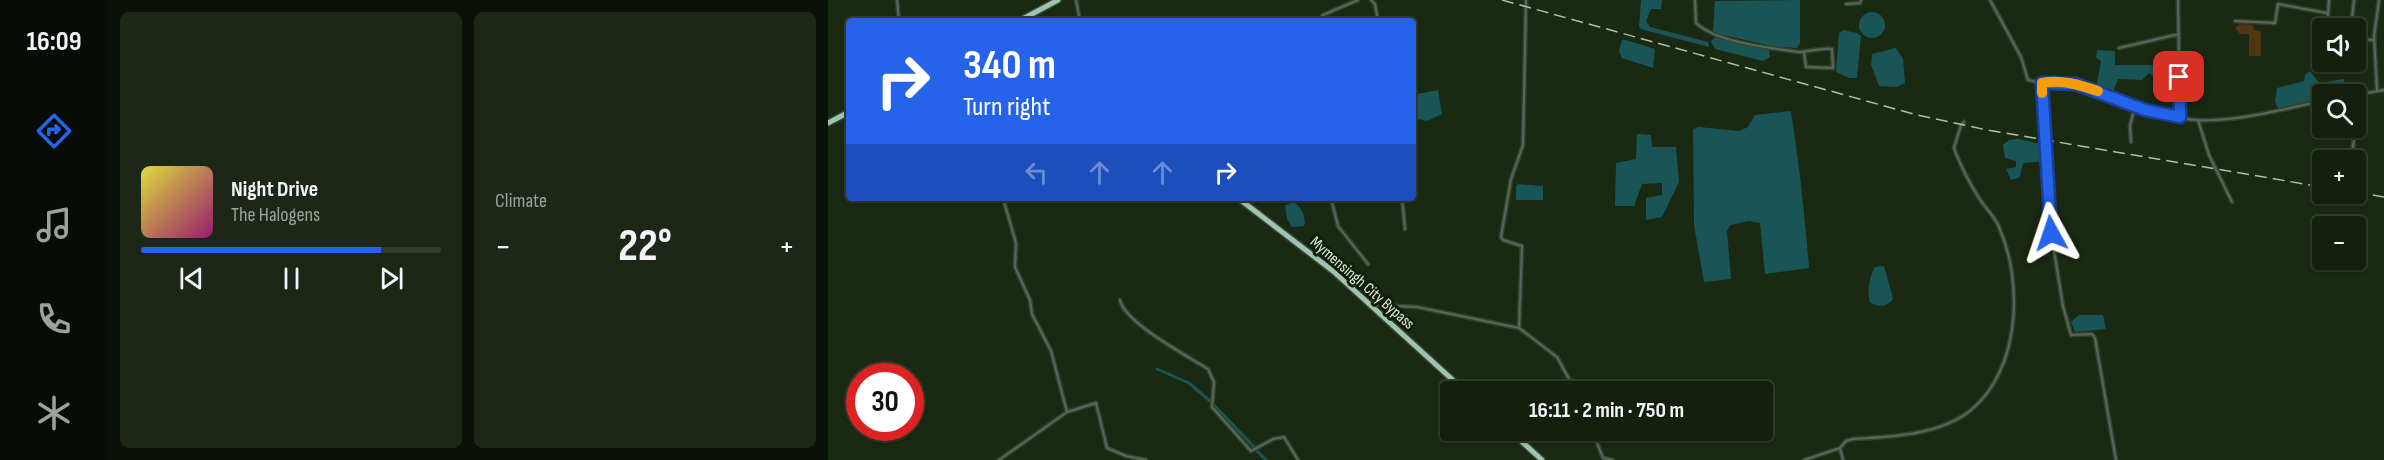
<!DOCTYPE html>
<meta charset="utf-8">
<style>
:root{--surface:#141f0e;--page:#1d2717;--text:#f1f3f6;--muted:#9da29e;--line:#333d2e;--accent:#2563eb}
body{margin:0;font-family:"Sofia Sans Condensed",sans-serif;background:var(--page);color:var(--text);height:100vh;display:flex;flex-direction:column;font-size:22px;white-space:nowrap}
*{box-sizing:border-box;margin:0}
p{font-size:20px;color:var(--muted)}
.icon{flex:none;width:33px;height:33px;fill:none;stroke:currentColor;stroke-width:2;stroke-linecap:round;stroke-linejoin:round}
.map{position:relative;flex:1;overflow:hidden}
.side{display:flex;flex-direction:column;gap:12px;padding:12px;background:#0b1108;width:720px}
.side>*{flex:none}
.banner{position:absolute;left:18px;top:18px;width:570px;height:183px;border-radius:6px;box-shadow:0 2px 4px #0004,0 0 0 2px var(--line);background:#2563eb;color:#fff;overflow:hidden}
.buttons{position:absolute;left:1484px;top:18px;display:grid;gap:12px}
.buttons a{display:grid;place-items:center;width:54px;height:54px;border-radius:6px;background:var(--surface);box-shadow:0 2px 4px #0004,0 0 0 2px var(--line);font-size:30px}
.speed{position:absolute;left:18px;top:363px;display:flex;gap:12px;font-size:30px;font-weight:700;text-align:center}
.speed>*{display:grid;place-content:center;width:78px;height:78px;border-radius:50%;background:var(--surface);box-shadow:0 2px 4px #0004,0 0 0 2px var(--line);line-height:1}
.speed .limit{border:9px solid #d22;background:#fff;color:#111}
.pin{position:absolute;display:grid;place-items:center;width:51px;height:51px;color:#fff;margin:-26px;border-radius:12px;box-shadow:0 3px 9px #0006}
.me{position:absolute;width:66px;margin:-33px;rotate:355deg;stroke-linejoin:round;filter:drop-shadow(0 0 4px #0008)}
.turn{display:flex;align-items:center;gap:21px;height:126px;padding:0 18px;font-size:27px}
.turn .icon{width:78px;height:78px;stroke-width:2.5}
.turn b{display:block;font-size:42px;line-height:51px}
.lanes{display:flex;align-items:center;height:57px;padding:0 18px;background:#0003;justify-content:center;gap:30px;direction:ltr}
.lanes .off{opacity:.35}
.big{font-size:45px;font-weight:700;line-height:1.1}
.side .card{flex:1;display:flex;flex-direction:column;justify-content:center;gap:9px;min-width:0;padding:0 21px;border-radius:9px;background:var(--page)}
.song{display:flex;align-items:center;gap:18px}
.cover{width:72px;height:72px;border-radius:9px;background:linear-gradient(135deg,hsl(60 70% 55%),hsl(320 70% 35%))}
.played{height:6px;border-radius:3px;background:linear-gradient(90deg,var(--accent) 80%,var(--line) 80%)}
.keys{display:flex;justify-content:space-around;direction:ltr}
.heat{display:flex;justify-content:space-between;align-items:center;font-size:33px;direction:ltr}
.side .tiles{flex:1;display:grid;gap:12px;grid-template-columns:repeat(2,1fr)}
.trip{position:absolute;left:612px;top:381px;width:333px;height:60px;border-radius:6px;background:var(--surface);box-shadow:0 2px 4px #0004,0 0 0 2px var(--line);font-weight:700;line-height:60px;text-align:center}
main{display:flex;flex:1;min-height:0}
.dock{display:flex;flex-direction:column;width:108px;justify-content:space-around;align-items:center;background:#080c06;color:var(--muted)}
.dock .icon{width:42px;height:42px}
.dock .on{color:var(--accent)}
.dock b{font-size:27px;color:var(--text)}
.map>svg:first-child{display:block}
.green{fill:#503612}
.water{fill:#195557}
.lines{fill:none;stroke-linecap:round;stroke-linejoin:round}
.canal{stroke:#195557;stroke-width:3}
.street-casing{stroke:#36442e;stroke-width:5}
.highway-casing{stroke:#36442e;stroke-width:8}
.street{stroke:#586660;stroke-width:2}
.highway{stroke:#9ec3b3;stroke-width:5}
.rail{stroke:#b2bdac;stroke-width:1.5;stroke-dasharray:12 6;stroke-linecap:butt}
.route-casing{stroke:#184099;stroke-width:15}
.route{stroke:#2563eb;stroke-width:10}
.slow{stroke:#f59e0b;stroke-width:10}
.labels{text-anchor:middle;stroke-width:6;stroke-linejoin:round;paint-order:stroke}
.street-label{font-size:16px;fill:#e2ecdd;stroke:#111f08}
</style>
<main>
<nav class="dock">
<b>16:09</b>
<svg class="icon on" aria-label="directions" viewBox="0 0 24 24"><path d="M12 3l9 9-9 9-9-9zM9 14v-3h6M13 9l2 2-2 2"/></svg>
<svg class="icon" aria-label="music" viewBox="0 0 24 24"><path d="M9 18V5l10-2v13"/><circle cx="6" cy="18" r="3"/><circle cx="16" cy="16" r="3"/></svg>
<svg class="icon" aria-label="phone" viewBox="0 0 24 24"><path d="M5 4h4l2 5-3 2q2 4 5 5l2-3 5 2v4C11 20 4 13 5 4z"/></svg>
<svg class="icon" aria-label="climate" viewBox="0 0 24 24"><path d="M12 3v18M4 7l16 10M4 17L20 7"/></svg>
</nav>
<section class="side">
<div class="tiles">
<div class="card">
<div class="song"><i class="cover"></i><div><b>Night Drive</b><p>The Halogens</p></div></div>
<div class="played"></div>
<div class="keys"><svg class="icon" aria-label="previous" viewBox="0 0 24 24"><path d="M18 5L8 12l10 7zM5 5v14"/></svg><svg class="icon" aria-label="pause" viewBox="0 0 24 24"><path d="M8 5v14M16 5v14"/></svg><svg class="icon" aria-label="next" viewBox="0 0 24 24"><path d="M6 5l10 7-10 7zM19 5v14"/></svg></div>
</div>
<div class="card"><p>Climate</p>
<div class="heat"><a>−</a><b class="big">22°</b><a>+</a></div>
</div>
</div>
</section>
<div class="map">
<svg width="1556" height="460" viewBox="0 0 1556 460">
<rect width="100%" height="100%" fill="#1a2912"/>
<path class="green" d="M1412,24L1425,25L1426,30L1433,31V56H1421V34H1412L1407,28Z"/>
<path class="water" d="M813,0H834L833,9H823L818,21L822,27L880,42L881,47L813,29L811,26Z
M972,0V43L969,48L948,47L887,33L885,30L887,1Z
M1031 25a13 13 0 1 1 26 0a13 13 0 1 1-26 0Z
M1015,30L1029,33L1033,36L1029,78H1021L1008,72L1011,33Z
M888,37L941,50L942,57L935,61L887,49L883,41Z
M798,40L827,49L825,68L794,58L791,51L794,40Z
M1068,48L1075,59L1077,83L1069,87L1051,86L1043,65L1044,54Z
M1269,50L1287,51V65H1330L1332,67L1348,62V77L1334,80L1332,83L1321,73L1314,80L1290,79L1284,94L1268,89L1273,61L1268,58Z
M1482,71L1491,83L1516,79L1518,94L1492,95L1489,102L1450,108L1447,102L1449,88L1476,81L1477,75Z
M610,90L614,114L599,121L590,119L585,95Z
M963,111C971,163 977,216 981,268L937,274L932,223L921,221L902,225L899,231L903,279L876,282L866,225L865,129L871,127L911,131L920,127L927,115Z
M809,134L823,135L824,147H848L851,182L834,217L818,220V198L834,195V183L814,184L806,206H787L788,163L808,159Z
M1190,139L1217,145V161L1195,163L1192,177L1183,180L1178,169L1188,167V161L1177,158L1175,145L1181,140Z
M690,184L715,186V200H688V186Z
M466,202C473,206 479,219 476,226L464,227L459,219L457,205Z
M1056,266L1065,298C1062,307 1048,308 1042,302C1039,292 1041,276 1047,267Z
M1251,315H1275L1278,329L1247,332L1243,322Z"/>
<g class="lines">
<path class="canal" d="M329,369L361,383L382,401
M383,402L429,450
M429,451L438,460"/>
<defs>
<path id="street" d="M69,0L71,21
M248,0L252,21
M543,0L547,4L550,21
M867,0L868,23C890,43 942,48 972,52C983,51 993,48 1004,49L1005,68L978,67L976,52
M1162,0L1193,57L1200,80L1214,83L1219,139L1220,213L1235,306L1243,335L1264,334L1267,338L1288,460
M1350,0L1352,117
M1018,4L1032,3L1033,0
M490,21L495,15L530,0
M1407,21L1447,23L1450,4L1499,13
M1499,28L1501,0
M1523,28L1526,0
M1527,39L1545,40
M1291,48L1351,34
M1214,83C1256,73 1322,119 1370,120C1409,122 1456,109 1494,101
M1549,90L1546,36L1551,0
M1527,95L1556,90
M1370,120L1381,155L1404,202
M1303,142L1302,126L1307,106
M1523,160L1528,126V94
M503,198L510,226L540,264
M574,198L577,229
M292,300C297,323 358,355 380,369L386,382L384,407L423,451L445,439L456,437L470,460
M546,305L589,307L691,328L729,357L748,392
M691,328L694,246L675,240L673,237L683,179L695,145L698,0
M239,412L268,403L279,448L298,456L318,460
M764,430L775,458L785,460
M1012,448L1015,460
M171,460L239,412L223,351L204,314L202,300L187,267L188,243L175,198
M976,460L1012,448L1018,441L1025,439C1062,437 1113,435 1143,410C1193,369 1195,281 1171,227C1167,217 1159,210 1153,201C1144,188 1131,163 1126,148L1133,125L1136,122"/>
<path id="highway" d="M191,21L230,0
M0,123L21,112
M410,198L505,271L638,392
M681,430L714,460"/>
</defs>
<use href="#street" class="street-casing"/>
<use href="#highway" class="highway-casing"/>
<use href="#street" class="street"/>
<use href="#highway" class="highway"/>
<path class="rail" d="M674,0L1089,115L1159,130L1494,187
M1527,192L1556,197"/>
</g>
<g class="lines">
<defs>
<path id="route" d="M1223,233L1214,83L1248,84L1317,110L1352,117L1351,77"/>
</defs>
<use href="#route" class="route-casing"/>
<use href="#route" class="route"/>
<path class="slow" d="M1214,93V83C1233,79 1252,85 1270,91"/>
</g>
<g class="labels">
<g class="street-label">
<text transform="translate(535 282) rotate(41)" y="6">Mymensingh City Bypass</text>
</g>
</g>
</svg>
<div class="buttons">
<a><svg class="icon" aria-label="sound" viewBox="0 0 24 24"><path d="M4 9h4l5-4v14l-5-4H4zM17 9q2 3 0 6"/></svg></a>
<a><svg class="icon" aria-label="search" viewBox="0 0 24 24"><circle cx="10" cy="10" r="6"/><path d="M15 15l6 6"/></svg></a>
<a>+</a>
<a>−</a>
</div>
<div class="speed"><div class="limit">30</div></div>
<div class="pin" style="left:1351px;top:77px;background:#d93025"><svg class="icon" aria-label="arrive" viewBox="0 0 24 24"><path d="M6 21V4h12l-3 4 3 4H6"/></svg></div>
<svg class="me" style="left:1223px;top:233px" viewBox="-20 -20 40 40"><path d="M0-17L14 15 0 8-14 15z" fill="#2563eb" stroke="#fff" stroke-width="4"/></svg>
<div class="trip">16:11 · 2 min · 750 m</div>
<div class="banner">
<div class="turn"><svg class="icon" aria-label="right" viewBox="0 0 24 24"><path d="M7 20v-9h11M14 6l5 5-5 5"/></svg><div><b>340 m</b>Turn right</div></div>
<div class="lanes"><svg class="icon off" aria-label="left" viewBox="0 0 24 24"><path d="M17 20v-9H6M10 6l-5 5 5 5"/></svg><svg class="icon off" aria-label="ahead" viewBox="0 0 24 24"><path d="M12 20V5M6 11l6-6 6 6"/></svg><svg class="icon off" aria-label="ahead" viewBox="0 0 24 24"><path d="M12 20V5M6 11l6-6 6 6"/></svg><svg class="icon" aria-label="right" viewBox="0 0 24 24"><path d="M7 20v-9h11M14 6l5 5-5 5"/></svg></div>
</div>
</div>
</main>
